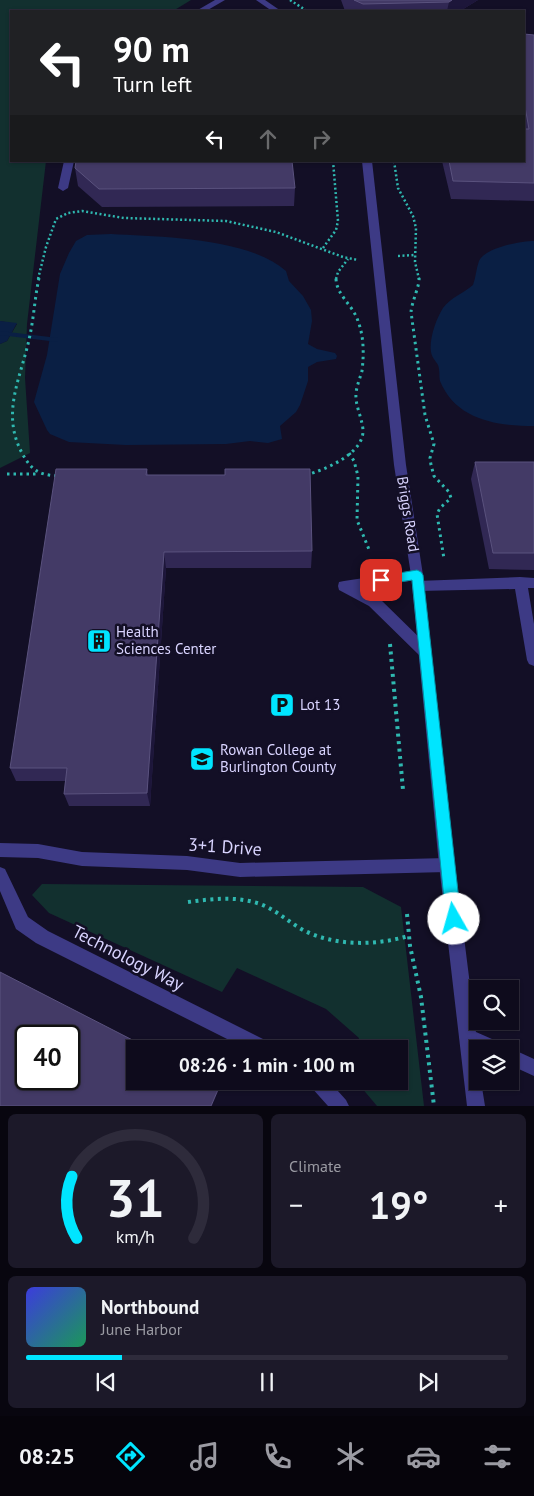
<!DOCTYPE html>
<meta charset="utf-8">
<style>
:root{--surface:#0e0b1c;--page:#1c1929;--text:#f1f3f6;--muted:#9b9ba3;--line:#2e2b3b;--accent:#00e5ff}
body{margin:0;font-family:"PT Sans",sans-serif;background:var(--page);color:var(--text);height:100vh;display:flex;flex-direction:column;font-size:19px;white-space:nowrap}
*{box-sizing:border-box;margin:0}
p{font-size:16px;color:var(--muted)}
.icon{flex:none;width:28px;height:28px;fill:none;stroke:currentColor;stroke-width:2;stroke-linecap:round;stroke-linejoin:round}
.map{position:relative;height:1106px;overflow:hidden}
.panel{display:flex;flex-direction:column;gap:8px;padding:8px;background:#08060f;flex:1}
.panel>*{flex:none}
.guide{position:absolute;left:10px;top:10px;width:515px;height:152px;border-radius:0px;box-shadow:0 1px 4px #0004,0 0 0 1px var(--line);background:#202124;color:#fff;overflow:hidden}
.fabs{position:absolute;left:469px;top:980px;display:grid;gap:10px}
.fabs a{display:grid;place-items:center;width:50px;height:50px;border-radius:0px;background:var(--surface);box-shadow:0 1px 4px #0004,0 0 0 1px var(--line);font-size:25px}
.speed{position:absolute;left:15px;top:1025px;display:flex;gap:10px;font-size:25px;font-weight:700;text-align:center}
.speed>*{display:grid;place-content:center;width:65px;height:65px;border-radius:50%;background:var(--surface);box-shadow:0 1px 4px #0004,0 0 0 1px var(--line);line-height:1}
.speed .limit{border:2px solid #111;border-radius:8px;background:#fff;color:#111}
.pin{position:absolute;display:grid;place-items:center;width:42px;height:42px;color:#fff;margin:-21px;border-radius:10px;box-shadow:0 2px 8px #0006}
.me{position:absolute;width:55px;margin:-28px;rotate:353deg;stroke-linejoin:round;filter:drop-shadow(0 0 4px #0008)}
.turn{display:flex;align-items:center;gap:18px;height:105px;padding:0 20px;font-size:22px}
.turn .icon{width:65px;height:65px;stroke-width:2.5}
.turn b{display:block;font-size:35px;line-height:42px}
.lanes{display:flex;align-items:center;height:48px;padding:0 20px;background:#0003;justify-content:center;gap:25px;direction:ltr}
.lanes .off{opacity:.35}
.big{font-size:38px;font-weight:600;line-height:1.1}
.panel .card{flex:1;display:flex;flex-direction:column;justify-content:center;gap:8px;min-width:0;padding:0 18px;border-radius:8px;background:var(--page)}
.panel .dial{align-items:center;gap:0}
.dial svg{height:130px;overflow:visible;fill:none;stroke:var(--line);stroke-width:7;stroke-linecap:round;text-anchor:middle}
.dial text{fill:var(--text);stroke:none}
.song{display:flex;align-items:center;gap:15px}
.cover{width:60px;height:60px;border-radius:8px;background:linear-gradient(135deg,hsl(240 70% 55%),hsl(150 70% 35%))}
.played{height:5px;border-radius:2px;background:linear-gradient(90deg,var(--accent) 20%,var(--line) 20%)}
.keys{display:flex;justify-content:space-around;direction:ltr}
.heat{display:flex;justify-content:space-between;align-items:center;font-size:28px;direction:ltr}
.panel .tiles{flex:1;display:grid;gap:8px;grid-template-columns:1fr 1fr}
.card:last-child{grid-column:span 2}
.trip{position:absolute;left:126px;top:1040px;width:282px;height:50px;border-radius:0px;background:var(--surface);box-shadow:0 1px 4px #0004,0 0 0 1px var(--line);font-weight:600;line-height:50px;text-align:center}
.tabs{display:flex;height:80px;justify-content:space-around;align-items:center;background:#06040b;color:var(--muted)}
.tabs .icon{width:35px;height:35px}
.tabs .current{color:var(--accent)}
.tabs b{font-size:22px;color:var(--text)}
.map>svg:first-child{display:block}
.green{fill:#12302f}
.water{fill:#0a1f44}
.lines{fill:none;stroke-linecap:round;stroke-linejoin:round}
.stream{fill:#0a1f44;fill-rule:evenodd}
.path-far2{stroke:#2fb8b0;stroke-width:2.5;stroke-dasharray:2 2.5;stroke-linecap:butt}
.path-far1{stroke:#2fb8b0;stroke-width:3;stroke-dasharray:2.5 4;stroke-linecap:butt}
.path{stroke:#2fb8b0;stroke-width:4;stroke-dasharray:3 4.5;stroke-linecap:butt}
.service{fill:#3d3a85;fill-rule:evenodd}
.tertiary{fill:#3d3a85;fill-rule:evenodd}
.wall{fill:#312854}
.shaded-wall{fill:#1d163a}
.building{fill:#433a66;stroke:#5a527e;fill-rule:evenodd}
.route{fill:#00e5ff;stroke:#0095a6}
.labels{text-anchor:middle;stroke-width:5;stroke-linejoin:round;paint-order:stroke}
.street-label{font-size:15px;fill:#d9d4ff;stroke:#130f26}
.poi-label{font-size:15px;fill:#d9d4ff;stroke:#130f26;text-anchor:start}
.near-street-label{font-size:18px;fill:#d9d4ff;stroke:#130f26}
</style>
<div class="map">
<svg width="534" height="1106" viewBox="0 0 534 1106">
<rect width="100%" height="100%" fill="#130f26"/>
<path class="green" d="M0,0H191L173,11H11V161H46L27,324L25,378L30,453L0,468V344L7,341L17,324L0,321Z
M42,884L363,887L401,907L424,1106H377L356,1081H400V1049H356L359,1038L326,1009L237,968L222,992L49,913L32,895Z"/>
<path class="water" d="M111,234C160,237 247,237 286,271L289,281L303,296L311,310L312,321L308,344L317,349L335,353L337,356L336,359L317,362L308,367V381L300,405L296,412L280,426L282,439L268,443L250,441L226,444L126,445L69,442L50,434L47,430L34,402L47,355L60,274L69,253L76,241L87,235Z
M534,241V426C497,426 456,420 440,381C439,376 440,370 438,365C436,361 432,358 431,352C429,339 436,319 443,308C451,297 464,293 473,285C476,277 476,269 479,261C485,248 520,241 534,241Z
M0,321L17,323L7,341L0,344Z"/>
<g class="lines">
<path class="stream" d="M0,331L58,338L61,340L58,342L0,335Z"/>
<path class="path-far2" d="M290,0L307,11
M394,161L398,188L413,216L416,228L415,262L419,279
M323,248L336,230L338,221L333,161
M398,256L414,255
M38,279L46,247L56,219L68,213L82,211L124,218L226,221L276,232L343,257L358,260
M336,279L338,272L348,259"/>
<path class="path-far1" d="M39,278C35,296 34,316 30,335C22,376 0,412 22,453C31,470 39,475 58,476
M419,278C420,285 412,301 411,312L425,415L434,444L430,458L431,465L434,476L449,492L451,498L440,508L437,514L444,559
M349,453L354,461L358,476L357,520L370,552
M7,474H36
M306,475C324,470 364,454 363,430C362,417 355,406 356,393C357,385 360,378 362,371C364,354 364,337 358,321C353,305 336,295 336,278"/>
<path class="path" d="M390,644L403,790
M188,902C211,899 234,896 257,903C274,908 287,921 303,930C334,946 375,946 408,936
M407,914L410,946L421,997L434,1106"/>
<path class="service" d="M215,0H225L206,11H196Z
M64,161H74L68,188L63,191L58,188Z
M417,570L421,571L423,575L421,579L361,589L379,598L429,647L431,651L429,655L424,657L419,655L369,606L339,590L338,586L339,582L344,581Z
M520,577L534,578V588H528L534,624V666L529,664L527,660L515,589L418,591L413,590L412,586L413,582L418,581Z
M0,843L38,844L82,852L187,856L240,863L447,858L452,860L455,865L452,870L447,872L240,877L187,870L82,866L38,858L0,857Z
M0,867L5,869L28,917L48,931L271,1043L273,1049H247L36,943L16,929L0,891Z
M467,1028L501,1043L503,1049H478L461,1042L459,1036L461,1030Z
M510,1048L534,1059V1076L510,1065V1049H507Z
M309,1081H329L346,1100L349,1106H328L311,1087Z"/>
<path class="tertiary" d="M256,0H265L281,11H272Z
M362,161H372L406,465L423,575L455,865L478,1049V1081H481L485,1106H467L439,865L411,575L394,465Z"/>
</g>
<path class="wall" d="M341,0H478L460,11H345Z
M524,34L534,35V201L451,199L442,161H524Z
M75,168L295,188L294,206L102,207L78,186Z
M475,462H534V570L489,569L471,479Z
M147,469L148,475L312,551L311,568H166L150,806H69L64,794L65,781H16L10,768Z"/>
<path class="shaded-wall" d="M452,0H478L460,11H447L449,2Z
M164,552L166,568L150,806L147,793Z
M220,1085V1087L212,1106H211Z"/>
<path class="building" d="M354,0H452L449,2L363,4Z
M524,34L534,35V183L453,181L449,161H524V129H529L524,101Z
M76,161H292L295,188L99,189L75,168Z
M475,462H534V553H493Z
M56,469H147L146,475H225V469H310L312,551L164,552L147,793L64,794L67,768H10Z
M0,972L150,1049H135V1081H212L220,1085L211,1106H0ZM26,1036H69V1079H26Z"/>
<path class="route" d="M417,570L421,572L423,575L461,919L459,924L454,926L448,924L446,919L412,580L381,585L377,584L375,580L377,577L381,576Z"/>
<defs>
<symbol id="building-square" viewBox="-11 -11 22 22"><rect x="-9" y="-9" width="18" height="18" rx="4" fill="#00e5ff" stroke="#130f26"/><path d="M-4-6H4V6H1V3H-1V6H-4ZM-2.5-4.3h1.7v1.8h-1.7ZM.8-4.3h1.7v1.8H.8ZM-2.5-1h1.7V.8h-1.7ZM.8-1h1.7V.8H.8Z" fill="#111"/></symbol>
<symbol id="parking-square" viewBox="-11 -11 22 22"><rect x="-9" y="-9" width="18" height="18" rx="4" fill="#00e5ff" stroke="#130f26"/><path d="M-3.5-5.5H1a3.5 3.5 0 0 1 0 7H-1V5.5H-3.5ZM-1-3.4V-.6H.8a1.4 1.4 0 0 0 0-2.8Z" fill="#111"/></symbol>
<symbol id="university-square" viewBox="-11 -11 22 22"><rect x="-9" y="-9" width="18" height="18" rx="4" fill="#00e5ff" stroke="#130f26"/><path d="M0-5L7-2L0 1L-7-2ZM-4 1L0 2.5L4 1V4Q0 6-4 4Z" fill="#111"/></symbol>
</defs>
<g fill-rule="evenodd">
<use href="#building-square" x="85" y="627" width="28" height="28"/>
<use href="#parking-square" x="268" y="691" width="28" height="28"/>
<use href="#university-square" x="188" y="745" width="28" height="28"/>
</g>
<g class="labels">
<g class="street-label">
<text transform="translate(408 514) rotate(81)" y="5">Briggs Road</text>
</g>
<g class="poi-label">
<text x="116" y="637">Health<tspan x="116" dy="17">Sciences Center</tspan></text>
<text x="300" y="710">Lot 13</text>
<text x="220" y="755">Rowan College at<tspan x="220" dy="17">Burlington County</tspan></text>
</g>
<g class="near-street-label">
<text transform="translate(225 847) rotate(4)" y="6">3+1 Drive</text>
<text transform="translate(128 958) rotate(27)" y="6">Technology Way</text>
</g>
</g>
</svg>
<div class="fabs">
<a><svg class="icon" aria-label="search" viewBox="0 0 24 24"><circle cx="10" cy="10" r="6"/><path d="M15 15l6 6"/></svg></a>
<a><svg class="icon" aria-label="layers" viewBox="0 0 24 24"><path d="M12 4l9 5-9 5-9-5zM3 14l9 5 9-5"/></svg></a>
</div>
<div class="speed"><div class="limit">40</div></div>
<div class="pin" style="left:381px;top:580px;background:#d93025"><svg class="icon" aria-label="arrive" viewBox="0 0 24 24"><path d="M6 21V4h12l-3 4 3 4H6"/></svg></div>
<svg class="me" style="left:454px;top:919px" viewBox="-20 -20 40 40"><circle r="19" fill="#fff"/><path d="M0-13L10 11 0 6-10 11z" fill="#00e5ff"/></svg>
<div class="trip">08:26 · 1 min · 100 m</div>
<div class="guide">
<div class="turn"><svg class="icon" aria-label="left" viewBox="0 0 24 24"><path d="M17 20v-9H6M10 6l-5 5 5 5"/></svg><div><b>90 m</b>Turn left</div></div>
<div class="lanes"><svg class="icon" aria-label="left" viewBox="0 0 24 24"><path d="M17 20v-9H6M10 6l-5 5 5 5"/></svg><svg class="icon off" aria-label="ahead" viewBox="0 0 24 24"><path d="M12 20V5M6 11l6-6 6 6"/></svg><svg class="icon off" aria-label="right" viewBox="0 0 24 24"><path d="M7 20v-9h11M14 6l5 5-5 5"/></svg></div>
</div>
</div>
<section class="panel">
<div class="tiles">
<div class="card dial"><svg viewBox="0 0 100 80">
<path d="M14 69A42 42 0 1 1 86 69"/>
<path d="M14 69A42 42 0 0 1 11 31" stroke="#00e5ff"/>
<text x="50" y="56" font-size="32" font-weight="700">31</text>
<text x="50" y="72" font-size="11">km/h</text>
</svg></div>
<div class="card"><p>Climate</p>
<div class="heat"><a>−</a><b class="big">19°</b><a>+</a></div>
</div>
<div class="card">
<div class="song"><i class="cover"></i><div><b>Northbound</b><p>June Harbor</p></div></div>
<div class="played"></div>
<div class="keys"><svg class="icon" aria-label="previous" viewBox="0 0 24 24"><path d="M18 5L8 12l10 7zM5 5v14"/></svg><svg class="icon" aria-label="pause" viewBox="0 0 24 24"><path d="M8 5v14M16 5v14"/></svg><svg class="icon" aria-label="next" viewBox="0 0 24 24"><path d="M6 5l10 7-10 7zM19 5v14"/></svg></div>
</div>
</div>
</section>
<nav class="tabs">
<b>08:25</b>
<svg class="icon current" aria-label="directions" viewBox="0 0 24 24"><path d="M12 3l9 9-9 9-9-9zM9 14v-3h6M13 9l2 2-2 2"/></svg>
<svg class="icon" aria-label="music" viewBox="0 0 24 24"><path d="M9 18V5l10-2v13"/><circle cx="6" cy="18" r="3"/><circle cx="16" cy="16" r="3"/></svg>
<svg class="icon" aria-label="phone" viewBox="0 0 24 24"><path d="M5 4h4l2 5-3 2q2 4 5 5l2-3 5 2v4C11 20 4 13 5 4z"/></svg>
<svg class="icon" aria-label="climate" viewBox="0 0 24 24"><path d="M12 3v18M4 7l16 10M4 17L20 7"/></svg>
<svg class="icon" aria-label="car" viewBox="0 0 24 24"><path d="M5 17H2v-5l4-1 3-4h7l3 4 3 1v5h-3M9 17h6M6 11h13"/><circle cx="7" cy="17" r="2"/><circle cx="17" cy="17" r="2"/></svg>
<svg class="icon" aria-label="filters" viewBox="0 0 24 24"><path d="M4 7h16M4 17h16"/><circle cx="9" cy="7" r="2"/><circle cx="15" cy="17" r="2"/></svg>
</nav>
